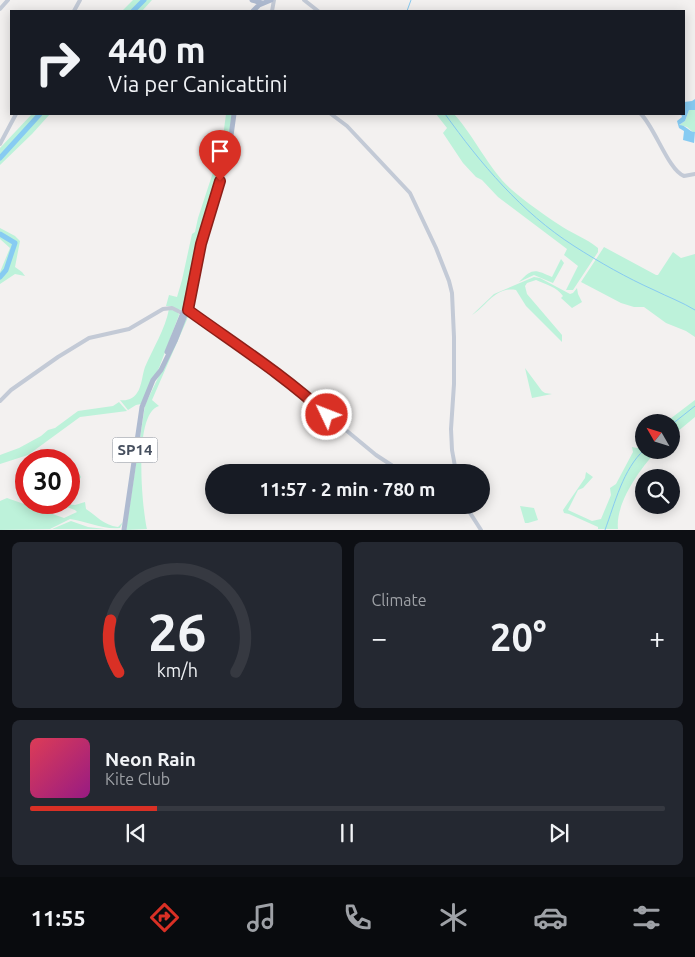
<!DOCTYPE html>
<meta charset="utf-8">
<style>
:root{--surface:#171b24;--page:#242831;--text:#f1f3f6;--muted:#9ea1a6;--line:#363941;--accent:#d93025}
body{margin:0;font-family:Ubuntu,sans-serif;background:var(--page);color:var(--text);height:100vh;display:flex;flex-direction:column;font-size:19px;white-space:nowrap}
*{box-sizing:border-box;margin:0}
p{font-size:16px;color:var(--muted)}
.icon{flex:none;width:28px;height:28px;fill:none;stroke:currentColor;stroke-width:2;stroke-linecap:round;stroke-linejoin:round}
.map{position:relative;height:530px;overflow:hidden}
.drawer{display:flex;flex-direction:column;gap:12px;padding:12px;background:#0d0f14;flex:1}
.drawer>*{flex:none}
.guide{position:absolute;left:10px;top:10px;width:675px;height:105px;border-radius:0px;box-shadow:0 2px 12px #0003;background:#171b24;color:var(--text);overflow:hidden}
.needle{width:32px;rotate:309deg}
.controls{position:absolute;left:635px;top:414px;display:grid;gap:10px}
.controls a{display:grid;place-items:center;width:45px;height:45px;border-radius:50%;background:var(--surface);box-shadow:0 2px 12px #0003;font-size:25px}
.speed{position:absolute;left:15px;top:449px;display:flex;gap:10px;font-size:25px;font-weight:700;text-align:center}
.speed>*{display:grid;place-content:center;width:65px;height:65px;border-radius:50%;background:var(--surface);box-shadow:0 2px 12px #0003;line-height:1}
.speed .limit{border:8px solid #d22;background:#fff;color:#111}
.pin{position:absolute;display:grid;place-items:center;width:42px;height:42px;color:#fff;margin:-51px -21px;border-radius:50% 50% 50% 0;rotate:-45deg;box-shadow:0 0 5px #0007}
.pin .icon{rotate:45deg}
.me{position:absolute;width:55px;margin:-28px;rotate:313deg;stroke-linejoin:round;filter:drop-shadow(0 0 4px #0008)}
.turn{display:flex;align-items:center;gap:18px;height:105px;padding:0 15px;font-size:22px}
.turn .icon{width:65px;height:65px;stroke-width:2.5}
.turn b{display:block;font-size:35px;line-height:42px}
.big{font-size:38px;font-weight:700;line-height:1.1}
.drawer .card{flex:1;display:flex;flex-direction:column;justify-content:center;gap:8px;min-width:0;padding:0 18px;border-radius:8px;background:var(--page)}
.drawer .dial{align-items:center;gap:0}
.dial svg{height:130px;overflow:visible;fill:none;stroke:var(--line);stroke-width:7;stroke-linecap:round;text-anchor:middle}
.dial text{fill:var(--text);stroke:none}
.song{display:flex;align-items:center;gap:15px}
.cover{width:60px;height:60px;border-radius:8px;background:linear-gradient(135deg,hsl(350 70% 55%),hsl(310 70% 35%))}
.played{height:5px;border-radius:2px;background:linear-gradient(90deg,var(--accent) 20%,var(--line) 20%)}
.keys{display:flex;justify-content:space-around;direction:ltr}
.heat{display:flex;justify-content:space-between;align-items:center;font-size:28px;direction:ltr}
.drawer .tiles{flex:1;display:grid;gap:12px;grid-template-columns:1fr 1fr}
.card:last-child{grid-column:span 2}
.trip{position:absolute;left:205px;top:464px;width:285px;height:50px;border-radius:25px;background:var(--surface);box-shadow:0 2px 12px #0003;font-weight:700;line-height:50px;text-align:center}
.tabs{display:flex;height:80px;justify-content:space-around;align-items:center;background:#090b0e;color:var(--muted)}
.tabs .icon{width:35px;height:35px}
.tabs .active{color:var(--accent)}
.tabs b{font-size:22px;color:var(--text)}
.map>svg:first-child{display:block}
.green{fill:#bdf2da}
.water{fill:#87cbf2}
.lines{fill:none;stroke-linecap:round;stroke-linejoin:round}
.stream{stroke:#87cbf2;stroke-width:1}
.river{stroke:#87cbf2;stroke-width:5}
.minor{stroke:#c3cad6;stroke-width:4}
.major{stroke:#aebad0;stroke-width:5}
.route-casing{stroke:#8d1f18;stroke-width:12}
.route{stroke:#d93025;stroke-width:9}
.labels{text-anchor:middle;stroke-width:4.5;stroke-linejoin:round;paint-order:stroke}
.shield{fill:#fff;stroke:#7e848f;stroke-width:1}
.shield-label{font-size:15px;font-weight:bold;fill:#47505f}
</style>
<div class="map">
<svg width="695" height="530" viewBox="0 0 695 530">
<rect width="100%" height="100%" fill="#f3f1f0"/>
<path class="green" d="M133,0H152L142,11H122Z
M693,109L695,110V132H693L687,127L679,125L685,121L689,110Z
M32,114H50L32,134L0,165V148Z
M226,114H232L227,150L196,255L183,309C178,312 172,305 166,306L169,295L177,297L182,280L192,234L195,232L198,218L222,145Z
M436,114H454C475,137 489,170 512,190C526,202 543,214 558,224C571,233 586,238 598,248V252L573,290H566L578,266L564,255L567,249L498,197L482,180L476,177L463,163L443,133L447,128Z
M0,228L15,236L20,241L15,267L22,272L25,276L15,274L0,284V272L10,248L0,239Z
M604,247L656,275H658L673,252L681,258L695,254V337L686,331L666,323L644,307H634L621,303L581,282Z
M561,259L564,263L553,283L534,275L519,282C532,268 535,269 552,277Z
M534,277L540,278L570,294L573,293L577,288L578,294L582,302L572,308L561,298L563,296C557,287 545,284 536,280L527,283L525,286L527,294L562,335V342L526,306L516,290C495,286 486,307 472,315L494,294Z
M169,309L178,312L179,315L159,368L141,404L136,405L128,410L120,400C127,401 133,399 137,393C142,386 142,375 145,367C153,348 165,330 169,309Z
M189,313L191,314L189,315L152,400L159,406C133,413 142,508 147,529L126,530L145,405Z
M525,368L542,391L545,393L552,394L532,398Z
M695,400V417L677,432L674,440L671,441V422H666Z
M119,402L127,411L80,417L28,455L0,464V455L19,448L41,436L48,430L55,428L78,411L113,406Z
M644,443V450H658C640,468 615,504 618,529H598V527L569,514L564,513L563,510L585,478L586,472L593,477L583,488L578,490L568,510L592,521L601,519L611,495L610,488L616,484L633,452L632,447L637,448Z
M69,463L74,465L81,477L69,499Z
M7,498L64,518L77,512L75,510L55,503L75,505L85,502L86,509C97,516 103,525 118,527L123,522L120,528C103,530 86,521 70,519L50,529L0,530V501Z
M520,506L534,508L538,520L528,523H525Z
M71,521L88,527L105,529H52Z"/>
<path class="water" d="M695,99V110H689L685,121L679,125C686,125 689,132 695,132L694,143L683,140L684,131L679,128L677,121L682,117L681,114H684V102L692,101Z"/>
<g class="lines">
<path class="stream" d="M407,11L411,0
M445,114C481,164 521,212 574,246C599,262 627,278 654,290C668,297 682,302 695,310
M671,425L695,406
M605,530C615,503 623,469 644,450"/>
<path class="river" d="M133,11L144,0
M0,158L40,114
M0,234L15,243L6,270L0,277"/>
<path class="minor" d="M304,0L318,11
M0,9L8,0
M74,11L80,0
M272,11L274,0
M331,114L347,126L410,193L436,248L449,281L452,293L454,337V384L451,429L452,450L456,472
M641,114C655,128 669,171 684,176L695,174
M0,144L16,114
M187,310L266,364L376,455L402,472
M0,401L11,390L58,357L89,338L129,329L163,309L172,308L182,313
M459,505L466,507
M465,505L481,530"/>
<path class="major" d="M252,0L262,3
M253,11L259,5L271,0
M167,352L185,308L188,294
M124,530L142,407L153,380L161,370L175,341L187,310L201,244L229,150L234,114"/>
</g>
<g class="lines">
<defs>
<path id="route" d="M220,181L201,244L188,310C235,344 284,375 327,415"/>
</defs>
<use href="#route" class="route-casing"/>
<use href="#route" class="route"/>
</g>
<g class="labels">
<rect class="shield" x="112.5" y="437.5" width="45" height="25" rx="4"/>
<g class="shield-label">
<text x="135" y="455">SP14</text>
</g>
</g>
</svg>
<div class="controls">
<a><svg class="needle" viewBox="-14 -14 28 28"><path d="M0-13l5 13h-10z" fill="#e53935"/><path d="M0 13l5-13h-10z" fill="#9ea1a6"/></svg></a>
<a><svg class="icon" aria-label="search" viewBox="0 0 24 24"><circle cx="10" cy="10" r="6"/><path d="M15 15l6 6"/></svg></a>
</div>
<div class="speed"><div class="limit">30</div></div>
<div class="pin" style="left:220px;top:181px;background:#d93025"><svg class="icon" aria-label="arrive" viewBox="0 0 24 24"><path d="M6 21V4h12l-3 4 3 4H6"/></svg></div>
<svg class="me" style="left:327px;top:415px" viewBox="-20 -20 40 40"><circle r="17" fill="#d93025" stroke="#fff" stroke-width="3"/><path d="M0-11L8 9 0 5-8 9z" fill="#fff"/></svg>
<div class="trip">11:57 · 2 min · 780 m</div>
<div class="guide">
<div class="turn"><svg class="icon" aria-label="right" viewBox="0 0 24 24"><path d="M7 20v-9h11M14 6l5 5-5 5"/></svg><div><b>440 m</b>Via per Canicattini</div></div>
</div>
</div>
<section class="drawer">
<div class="tiles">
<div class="card dial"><svg viewBox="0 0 100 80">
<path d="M14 69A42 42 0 1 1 86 69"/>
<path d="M14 69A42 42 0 0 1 9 37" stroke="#d93025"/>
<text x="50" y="56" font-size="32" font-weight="700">26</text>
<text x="50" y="72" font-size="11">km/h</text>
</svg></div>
<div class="card"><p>Climate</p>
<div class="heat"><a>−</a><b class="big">20°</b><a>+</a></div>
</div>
<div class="card">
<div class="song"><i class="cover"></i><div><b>Neon Rain</b><p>Kite Club</p></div></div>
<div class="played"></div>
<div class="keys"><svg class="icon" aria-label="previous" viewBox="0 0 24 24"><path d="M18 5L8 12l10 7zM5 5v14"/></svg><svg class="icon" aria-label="pause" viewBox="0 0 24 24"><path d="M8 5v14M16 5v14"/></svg><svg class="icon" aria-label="next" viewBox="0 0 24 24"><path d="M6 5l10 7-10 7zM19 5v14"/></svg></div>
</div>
</div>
</section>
<nav class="tabs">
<b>11:55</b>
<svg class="icon active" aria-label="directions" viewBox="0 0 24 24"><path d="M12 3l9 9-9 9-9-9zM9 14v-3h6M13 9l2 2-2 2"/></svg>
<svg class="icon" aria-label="music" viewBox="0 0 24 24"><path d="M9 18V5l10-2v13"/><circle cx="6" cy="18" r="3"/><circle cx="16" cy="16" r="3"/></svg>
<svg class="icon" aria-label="phone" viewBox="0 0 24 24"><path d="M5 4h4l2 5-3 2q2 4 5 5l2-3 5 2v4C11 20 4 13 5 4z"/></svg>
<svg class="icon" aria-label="climate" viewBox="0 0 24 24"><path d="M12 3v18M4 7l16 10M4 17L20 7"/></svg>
<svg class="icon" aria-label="car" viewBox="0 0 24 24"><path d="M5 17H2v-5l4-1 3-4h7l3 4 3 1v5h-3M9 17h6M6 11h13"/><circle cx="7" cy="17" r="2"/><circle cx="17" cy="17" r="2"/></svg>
<svg class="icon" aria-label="filters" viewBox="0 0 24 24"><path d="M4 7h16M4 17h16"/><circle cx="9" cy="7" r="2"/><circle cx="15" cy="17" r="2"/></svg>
</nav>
